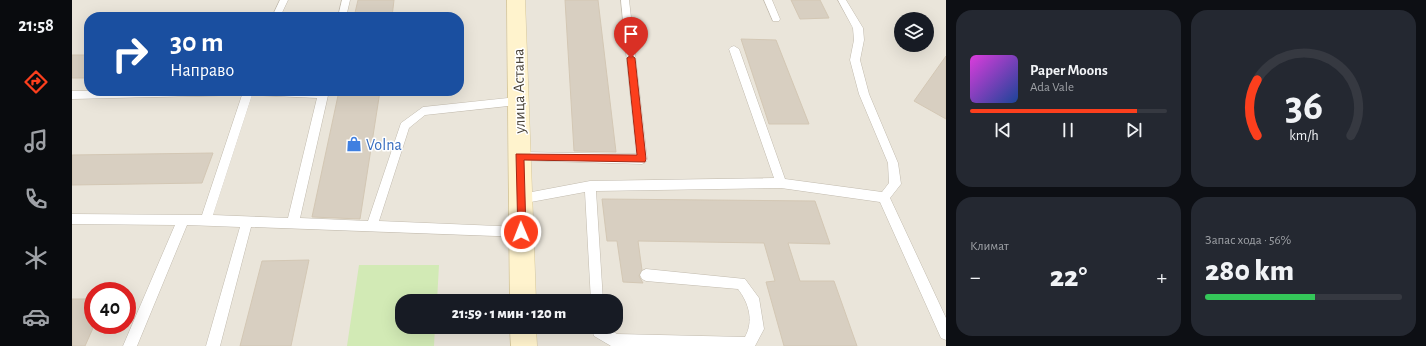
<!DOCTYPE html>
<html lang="ru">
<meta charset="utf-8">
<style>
:root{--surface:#171b24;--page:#242831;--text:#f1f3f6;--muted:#9ea1a6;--line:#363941;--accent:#fc3f1d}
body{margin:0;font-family:"Alegreya Sans",sans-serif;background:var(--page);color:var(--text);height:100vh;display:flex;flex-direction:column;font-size:15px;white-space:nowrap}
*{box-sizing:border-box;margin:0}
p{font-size:13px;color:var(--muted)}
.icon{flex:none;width:22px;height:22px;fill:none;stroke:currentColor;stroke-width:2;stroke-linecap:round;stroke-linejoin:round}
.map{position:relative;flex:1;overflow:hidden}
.drawer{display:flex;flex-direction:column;gap:10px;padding:10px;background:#0d0f14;width:480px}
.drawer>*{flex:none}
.top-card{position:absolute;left:12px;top:12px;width:380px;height:84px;border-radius:16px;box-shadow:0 4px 16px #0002;background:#1a4fa0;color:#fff;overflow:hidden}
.tools{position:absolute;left:822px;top:12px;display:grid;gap:8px}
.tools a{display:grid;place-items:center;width:40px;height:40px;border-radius:50%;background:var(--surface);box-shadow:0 4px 16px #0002;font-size:20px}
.speed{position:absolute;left:12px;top:282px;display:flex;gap:8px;font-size:20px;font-weight:700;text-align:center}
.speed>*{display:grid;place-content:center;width:52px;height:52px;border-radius:50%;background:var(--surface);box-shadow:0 4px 16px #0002;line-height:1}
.speed .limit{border:6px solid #d22;background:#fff;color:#111}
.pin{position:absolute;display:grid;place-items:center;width:34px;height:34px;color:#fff;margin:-41px -17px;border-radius:50% 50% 50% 0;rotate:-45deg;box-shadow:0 0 4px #0007}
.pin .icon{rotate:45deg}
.me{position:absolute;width:44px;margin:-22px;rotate:359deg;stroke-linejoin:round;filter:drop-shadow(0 0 3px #0008)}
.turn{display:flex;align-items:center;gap:14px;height:84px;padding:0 20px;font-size:18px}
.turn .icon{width:52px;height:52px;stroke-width:2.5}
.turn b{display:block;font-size:28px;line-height:34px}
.big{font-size:30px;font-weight:800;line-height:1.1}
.drawer .card{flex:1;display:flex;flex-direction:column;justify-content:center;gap:6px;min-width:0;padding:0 14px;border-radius:16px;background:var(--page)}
.drawer .dial{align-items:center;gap:0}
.dial svg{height:104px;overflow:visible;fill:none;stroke:var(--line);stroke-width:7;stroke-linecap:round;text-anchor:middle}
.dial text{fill:var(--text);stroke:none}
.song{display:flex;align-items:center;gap:12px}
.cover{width:48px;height:48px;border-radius:6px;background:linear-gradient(135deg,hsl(300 70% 55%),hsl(220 70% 35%))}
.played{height:4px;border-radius:2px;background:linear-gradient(90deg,var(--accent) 85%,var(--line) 85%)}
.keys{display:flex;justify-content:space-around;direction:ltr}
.heat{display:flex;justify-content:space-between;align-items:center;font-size:22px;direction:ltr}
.charge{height:6px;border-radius:3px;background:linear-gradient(90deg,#34c759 56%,var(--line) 0)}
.drawer .tiles{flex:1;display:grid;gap:10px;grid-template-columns:repeat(2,1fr)}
.trip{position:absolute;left:323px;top:294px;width:228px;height:40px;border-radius:16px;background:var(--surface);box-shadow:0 4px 16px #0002;font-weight:800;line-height:40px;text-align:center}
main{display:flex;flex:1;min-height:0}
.tab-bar{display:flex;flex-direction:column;width:72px;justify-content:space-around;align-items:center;background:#090b0e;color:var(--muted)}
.tab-bar .icon{width:28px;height:28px}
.tab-bar .on{color:var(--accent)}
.tab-bar b{font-size:18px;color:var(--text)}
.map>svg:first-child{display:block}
.residential{fill:#eae5da;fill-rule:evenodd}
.green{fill:#d2eab5}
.building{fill:#d8cfc1;stroke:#d3c7b4}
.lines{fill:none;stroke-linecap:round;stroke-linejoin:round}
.lane-casing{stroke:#c2bbae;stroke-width:1}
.secondary-casing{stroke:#d6c79b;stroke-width:1}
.lane{fill:#fff;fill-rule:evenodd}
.secondary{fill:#fff3cd;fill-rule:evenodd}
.route{fill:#fc3f1d;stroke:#a42913}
.labels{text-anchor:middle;stroke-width:3;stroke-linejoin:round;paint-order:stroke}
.street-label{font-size:16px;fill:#4b4439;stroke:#fff}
.shop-label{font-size:16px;fill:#366cbe;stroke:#fff;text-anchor:start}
</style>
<main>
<nav class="tab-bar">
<b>21:58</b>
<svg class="icon on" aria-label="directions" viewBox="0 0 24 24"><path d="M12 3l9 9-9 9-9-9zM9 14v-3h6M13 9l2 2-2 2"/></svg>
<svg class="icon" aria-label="music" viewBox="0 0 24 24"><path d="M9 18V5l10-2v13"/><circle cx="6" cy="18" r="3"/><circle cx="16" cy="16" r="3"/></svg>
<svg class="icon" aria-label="phone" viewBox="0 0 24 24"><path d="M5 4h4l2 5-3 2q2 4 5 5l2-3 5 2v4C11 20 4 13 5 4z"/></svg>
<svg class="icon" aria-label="climate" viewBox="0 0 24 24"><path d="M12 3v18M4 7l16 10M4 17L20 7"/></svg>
<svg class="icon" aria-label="car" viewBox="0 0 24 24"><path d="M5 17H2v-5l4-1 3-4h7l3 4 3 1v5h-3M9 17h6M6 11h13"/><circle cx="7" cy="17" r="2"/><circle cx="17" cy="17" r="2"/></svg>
</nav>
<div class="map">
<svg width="874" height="346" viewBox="0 0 874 346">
<rect width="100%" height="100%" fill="#f6f3ec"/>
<path class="residential" d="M0,0H874V346H0ZM17,17H387V91H17ZM829,19H855V45H829ZM21,291H55V325H21ZM330,301H544V327H330Z"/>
<path class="green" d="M287,265H367L365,301H330V327H363L362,346H275Z"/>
<path class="building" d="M286,0H322L320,17H282Z
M493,0H526L544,152L502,151Z
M719,0H748L757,18L728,19Z
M669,39L704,40L737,124H697Z
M0,55H17V78H0Z
M874,56V119L842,101Z
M267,91H308L288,219L240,217Z
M141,153L130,183L0,185V155Z
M530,199L743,201L758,244L716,243L728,281H762L785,346H712L694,282L703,281L692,243L566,241L570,270L567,276L571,283L551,282L545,241H535Z
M237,260L219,346H168L190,261Z
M0,299H21V328L13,346H0Z"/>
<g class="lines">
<defs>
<path id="lane" d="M208,0H216L208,17H200Z
M270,0H278L274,17H266Z
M549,0H557L575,159L574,162L570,164L443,160L442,157L443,154L447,152L564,154Z
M692,0H700L708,19L707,21H701Z
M766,0H774L791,28L792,40L788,60L797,94L826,163L829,184L818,198L874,318V340L869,338L808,202L709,188L524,191L531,301H519L513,192L448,204L444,203L442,199L444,195L518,181L702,178L657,49L659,47L662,46L667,49L713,179L810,192L817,183L816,163L787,94L778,60L782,40L781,28Z
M0,91H257L228,218L296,221L329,123L351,107L446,97L451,101L446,105L353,115L337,128L307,221L449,227L453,228L455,232L453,236L449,237L179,227L148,346H134L168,227L115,225L65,346H51L103,225L0,224V214L130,215L170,95L0,99ZM180,95L245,98L216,218L141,215Z
M574,269L673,279L687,298L692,329L683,346H539L522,336L519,327H533L545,334L673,337C682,321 677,303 666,289L574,281L570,279L568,275L570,271Z"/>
<path id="secondary" d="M435,0H453L464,301H438Z
M438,327H464L465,346H439Z"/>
</defs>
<use href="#lane" class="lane-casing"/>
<use href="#secondary" class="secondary-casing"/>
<use href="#lane" class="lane"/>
<use href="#secondary" class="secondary"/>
</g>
<path class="route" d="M559,55L563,58L574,159L573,162L452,160L454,232L452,236H446L444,154L565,155L555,58Z"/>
<defs>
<symbol id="shop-bare" viewBox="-9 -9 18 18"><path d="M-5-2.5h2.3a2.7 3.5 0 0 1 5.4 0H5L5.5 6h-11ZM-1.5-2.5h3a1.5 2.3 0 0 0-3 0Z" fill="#3f7fe0" stroke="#fff" stroke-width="2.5" paint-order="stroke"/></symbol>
</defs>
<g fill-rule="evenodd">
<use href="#shop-bare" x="271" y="133" width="22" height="22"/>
</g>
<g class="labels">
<g class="street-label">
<text transform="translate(446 91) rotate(-91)" y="6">улица Астана</text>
</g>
<g class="shop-label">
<text x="294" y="150">Volna</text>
</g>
</g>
</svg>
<div class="tools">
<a><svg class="icon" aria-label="layers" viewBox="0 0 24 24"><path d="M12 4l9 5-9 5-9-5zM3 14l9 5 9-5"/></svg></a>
</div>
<div class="speed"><div class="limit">40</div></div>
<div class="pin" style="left:559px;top:58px;background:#d93025"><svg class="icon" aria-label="arrive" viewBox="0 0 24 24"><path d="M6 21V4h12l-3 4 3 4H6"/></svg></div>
<svg class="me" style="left:449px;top:232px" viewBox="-20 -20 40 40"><circle r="17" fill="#fc3f1d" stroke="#fff" stroke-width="3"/><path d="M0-11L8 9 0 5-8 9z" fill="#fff"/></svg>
<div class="trip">21:59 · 1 мин · 120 m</div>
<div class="top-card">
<div class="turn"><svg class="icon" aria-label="right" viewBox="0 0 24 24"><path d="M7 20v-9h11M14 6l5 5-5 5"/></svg><div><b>30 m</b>Направо</div></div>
</div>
</div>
<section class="drawer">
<div class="tiles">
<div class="card">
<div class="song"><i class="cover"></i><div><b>Paper Moons</b><p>Ada Vale</p></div></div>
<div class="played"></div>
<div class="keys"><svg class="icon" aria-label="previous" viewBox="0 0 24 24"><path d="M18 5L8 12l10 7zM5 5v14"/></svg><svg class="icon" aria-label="pause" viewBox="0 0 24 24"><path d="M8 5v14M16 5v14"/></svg><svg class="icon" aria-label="next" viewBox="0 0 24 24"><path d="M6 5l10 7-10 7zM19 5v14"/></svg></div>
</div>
<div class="card dial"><svg viewBox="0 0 100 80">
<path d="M14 69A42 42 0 1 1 86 69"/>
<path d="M14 69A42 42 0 0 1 14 26" stroke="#fc3f1d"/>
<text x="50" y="56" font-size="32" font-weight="700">36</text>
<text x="50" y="72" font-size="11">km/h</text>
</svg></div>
<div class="card"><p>Климат</p>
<div class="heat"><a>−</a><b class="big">22°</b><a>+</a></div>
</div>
<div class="card"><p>Запас хода · 56%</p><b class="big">280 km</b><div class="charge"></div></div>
</div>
</section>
</main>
